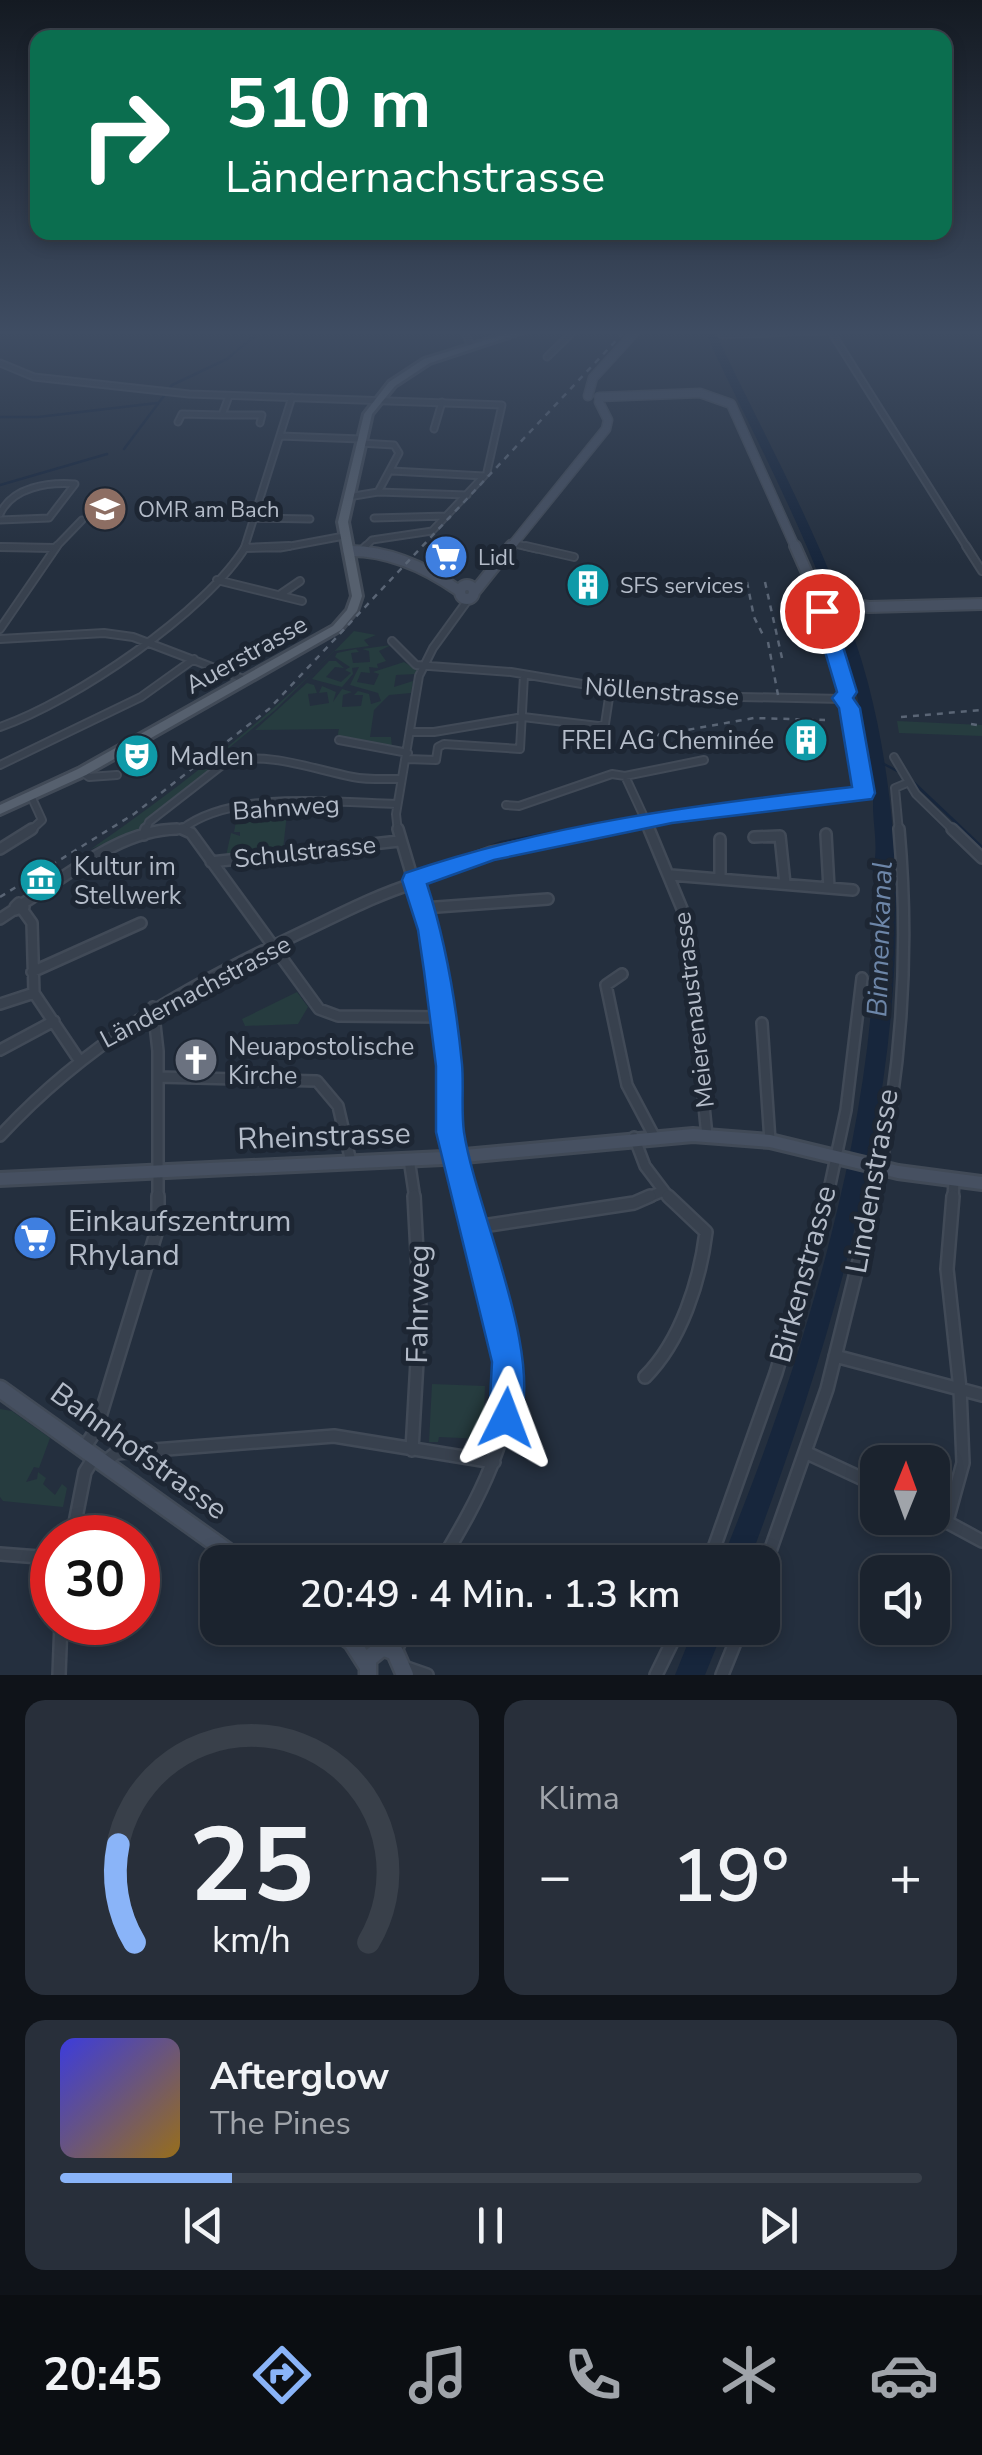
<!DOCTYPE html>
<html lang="de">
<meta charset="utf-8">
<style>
:root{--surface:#1b232e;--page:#282f3a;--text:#f1f3f6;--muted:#a0a4aa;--line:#39404a;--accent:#8ab4f8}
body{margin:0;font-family:"Nunito Sans",sans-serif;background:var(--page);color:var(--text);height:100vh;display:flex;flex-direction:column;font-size:38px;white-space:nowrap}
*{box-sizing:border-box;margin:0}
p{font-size:32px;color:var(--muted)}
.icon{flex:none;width:55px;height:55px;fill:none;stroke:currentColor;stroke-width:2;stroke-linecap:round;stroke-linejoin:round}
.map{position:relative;height:1675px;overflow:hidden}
.panel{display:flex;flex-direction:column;gap:25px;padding:25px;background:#0f1319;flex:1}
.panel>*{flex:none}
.banner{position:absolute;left:30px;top:30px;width:922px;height:210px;border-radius:20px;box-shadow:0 5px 15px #0003,0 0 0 2px var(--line);background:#0b6e4f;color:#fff;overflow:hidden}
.needle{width:65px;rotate:1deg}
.tools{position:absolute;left:860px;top:1445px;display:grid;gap:20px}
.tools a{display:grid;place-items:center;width:90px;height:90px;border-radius:20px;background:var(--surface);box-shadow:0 5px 15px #0003,0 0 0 2px var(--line);font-size:50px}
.speed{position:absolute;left:30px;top:1515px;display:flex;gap:20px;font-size:50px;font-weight:700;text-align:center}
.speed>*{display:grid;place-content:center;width:130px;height:130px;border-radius:50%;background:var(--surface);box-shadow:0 5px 15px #0003,0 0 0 2px var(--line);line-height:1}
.speed .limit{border:15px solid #d22;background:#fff;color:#111}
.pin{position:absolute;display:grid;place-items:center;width:85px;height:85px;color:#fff;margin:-42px;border:5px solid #fff;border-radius:50%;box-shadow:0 2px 10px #0007}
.me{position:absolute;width:110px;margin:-55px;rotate:3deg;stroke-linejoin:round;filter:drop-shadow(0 0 8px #0008)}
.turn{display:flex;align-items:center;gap:35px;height:210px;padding:0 30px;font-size:45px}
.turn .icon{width:130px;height:130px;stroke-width:2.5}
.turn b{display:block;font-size:70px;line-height:85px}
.big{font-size:75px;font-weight:600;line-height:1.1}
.panel .card{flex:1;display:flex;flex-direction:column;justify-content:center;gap:15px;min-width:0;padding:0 35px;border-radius:20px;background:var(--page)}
.panel .dial{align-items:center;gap:0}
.dial svg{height:260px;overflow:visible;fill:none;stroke:var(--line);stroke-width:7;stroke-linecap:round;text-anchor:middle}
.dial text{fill:var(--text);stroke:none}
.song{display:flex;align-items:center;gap:30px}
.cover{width:120px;height:120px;border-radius:15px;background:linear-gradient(135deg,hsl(240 70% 55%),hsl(40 70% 35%))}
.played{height:10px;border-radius:5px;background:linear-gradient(90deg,var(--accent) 20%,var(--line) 20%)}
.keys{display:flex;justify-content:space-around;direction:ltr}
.heat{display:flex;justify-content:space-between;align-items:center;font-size:55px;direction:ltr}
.panel .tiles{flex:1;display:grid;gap:25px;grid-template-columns:1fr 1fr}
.card:last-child{grid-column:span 2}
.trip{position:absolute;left:200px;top:1545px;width:580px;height:100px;border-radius:20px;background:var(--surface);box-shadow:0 5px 15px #0003,0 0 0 2px var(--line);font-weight:600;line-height:100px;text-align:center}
.dock{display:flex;height:160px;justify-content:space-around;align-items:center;background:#0b0e12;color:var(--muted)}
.dock .icon{width:70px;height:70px}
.dock .active{color:var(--accent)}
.dock b{font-size:45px;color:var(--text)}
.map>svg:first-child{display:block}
.green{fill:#263c3f}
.water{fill:#17263c}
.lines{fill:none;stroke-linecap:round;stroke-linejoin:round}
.stream{stroke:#17263c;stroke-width:2.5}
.street-far3-casing{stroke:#414a57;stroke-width:9}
.street-far2-casing{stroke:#414a57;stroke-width:10}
.street-far1-casing{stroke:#414a57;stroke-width:14}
.street-casing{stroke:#414a57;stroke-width:16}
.secondary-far3-casing{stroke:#414a57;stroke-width:11}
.secondary-far2-casing{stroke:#414a57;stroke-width:14}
.secondary-far1-casing{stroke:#414a57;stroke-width:18}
.secondary-casing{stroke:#414a57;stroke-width:21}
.primary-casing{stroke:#414a57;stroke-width:6}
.street-far3{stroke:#38414e;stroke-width:5}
.street-far2{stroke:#38414e;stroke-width:6}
.street-far1{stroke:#38414e;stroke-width:9}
.street{stroke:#38414e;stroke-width:11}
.secondary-far3{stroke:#465061;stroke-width:8}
.secondary-far2{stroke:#465061;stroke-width:10}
.secondary-far1{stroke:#465061;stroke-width:12}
.secondary{stroke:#465061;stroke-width:16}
.primary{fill:#56606e;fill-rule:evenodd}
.rail{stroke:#5a6575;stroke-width:2.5;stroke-dasharray:6 6;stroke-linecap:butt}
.route{fill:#1a73e8;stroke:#114b97;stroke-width:2.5}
.labels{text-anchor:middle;stroke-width:10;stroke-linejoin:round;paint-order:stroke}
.far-poi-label{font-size:22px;fill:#b4bcc9;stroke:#1d2633;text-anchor:start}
.street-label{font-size:25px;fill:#b4bcc9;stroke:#1d2633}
.poi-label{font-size:25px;fill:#b4bcc9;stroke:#1d2633;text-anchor:start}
.water-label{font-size:28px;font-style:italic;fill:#6d86a8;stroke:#1d2633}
.near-street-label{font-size:30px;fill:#b4bcc9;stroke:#1d2633}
.near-poi-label{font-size:30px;fill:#b4bcc9;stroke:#1d2633;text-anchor:start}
</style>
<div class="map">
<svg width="982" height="1675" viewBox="0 0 982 1675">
<rect width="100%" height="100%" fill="#242f3e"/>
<path class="green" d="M354,631L376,635L364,640L369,646L334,651L274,711L219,756L223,761L140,830L91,849C183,785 278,711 354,631Z
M391,645L379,651L386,661L377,664L378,668L369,667L370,673L361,672L357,682L374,685L379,674L373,672L404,662L417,670L416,674L396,675L394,687L413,681L411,693L389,695L374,710L370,737H391L392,748L373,749L367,742L337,739L339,729L255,730L307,683L314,685L317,693L308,694L310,706L329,703L327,692L319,693L322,686L336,692L333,702L342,689L352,692L343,695L342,707L361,706L363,695H354L358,691L369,694L371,704L381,701L378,693L350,685L359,667L352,668L353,674L342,687L312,679L329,661H336L344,668L335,667L326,677L341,682L351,673L345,670L350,667L335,657L337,653L356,649L359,652L351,653L353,663L370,662L369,651L362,649Z
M897,721L982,725V736L899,733Z
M270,805H288L283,849L226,856L231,833L240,836V832H234L238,811L239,822H264L266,811L261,809Z
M297,992L308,1007L298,1024L245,1026L242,1019Z
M432,1384L485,1386L483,1439L439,1437L438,1442H429Z
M0,1409L12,1411L50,1438L39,1468L34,1467L26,1482L37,1479L38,1472L46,1478L43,1484L55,1495L62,1484L67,1488L63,1507L3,1501L0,1497Z"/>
<path class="water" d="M704,330H714C768,445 835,560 868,683C944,975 851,1290 749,1562H721C804,1362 889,1089 873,872C872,867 874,863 875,858C877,842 873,822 873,806C874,765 862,718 853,678C824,562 755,440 704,330Z
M694,1628H724L705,1675H675Z"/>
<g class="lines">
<path class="stream" d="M0,417H38L157,403
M124,449L172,385L227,359L262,330
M0,485L107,454
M884,764L899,772
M910,779L982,847
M647,815L853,788L870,780
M446,862L502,842L639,816"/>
<defs>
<path id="street-far3" d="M464,330L471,346
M830,330L968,549
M722,335L843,330
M547,357L575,330
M0,363L34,377L189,394L502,405L487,472
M222,415H262L260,423
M178,422L182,414L222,415L229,396
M434,429L442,402
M280,436L361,439
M392,471L484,476
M378,492L467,495
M348,497L378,492L399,453L394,445L360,443
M0,514C12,487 48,482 75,484L49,518L0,520
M255,518L310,519
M374,518L447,516
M511,543L537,549
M0,547L55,548
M245,548H280L344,536
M54,549L82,520
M244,549L292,397
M363,549L372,540L432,531L484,476"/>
<path id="street-far2" d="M526,546L574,557
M966,546L982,571
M0,547L55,548
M245,548L289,546
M362,550L366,546
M217,580L302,601
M281,594L300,581
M0,629L57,546
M0,639L104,633L133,637L246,680
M392,641L416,665L511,672L647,695L842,699
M0,727C73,702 206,612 246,546
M410,732H434L523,717L598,726L605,724L610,691
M339,740L408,753
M894,757L916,794L955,832
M407,759L436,760L438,747L444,744L520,749L524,675
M0,765L141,697L194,659
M82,772L89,777L117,775
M625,776L651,832
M506,805L519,806L612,774L625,776L704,760
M182,829L188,832
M182,829C233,790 334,802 396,804
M29,832L42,820L31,796
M145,832L149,822L226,762C268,751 312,769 353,777C368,780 385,779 401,779
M154,832L182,829
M398,832L396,814L419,676L433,648L470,597
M592,832L673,815L864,793L849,707L842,699L847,692L822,611L824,602
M899,832L895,788L907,783"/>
<path id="street-far1" d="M182,829L191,833L319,1009L338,1016L443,1017
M398,829L433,947L448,1053L450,1132L467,1199
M649,829L685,916L707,1136
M952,829L982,858
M826,834L829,888
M144,835L146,829
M754,837L780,836L785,884
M720,839V879
M0,849L32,829
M211,862L399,841
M671,875L853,890
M413,880L491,852L604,829
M19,903L24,907L15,910V907Z
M22,904C69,875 119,830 177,829
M423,908L548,899
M22,909L32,923L34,993L77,1057
M0,919L15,909
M32,972L141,923
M622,974L606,985L627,1085L654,1136
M0,1004L34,993
M153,1007L158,1051V1199
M762,1023L770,1141
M0,1050L54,1021
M158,1077L317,1081L338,1106L351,1162
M0,1136C86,1043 182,989 296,935C335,917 373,896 415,883
M634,1137L645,1166L670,1199
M409,1159L415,1199
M644,1199L661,1192
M827,1199L846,1110L862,978
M874,1199C901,1079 910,952 899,829
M953,1199L954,1180"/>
<path id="street" d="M476,1227L634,1203L650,1196
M835,1356L982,1395
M645,1377C681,1341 700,1281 706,1232L668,1196
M84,1448L96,1430L158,1227V1196
M412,1450L420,1308L414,1196
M807,1453L878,1486
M105,1462L116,1453L334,1436L494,1462
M932,1514L982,1541
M947,1521L963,1463L960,1389L947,1269L953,1196
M72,1538L85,1472L95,1456
M0,1554L52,1558
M441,1562C476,1503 517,1433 508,1361C500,1306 480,1250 466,1196
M709,1562L776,1373L828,1196
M762,1574L827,1389L875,1196
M383,1645L394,1628
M395,1652L407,1628
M404,1667L427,1675
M59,1675L61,1622
M656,1675L679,1628
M722,1675L741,1628"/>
<path id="secondary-far3" d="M588,396L593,378L637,330
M599,397L700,393L731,404L796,549
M509,549L606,429L608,420L599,402"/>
<path id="secondary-far2" d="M795,546L819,600L869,607L982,604
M348,551C389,550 425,567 458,590
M460 592a7 7 0 1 1 14 0a7 7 0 1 1-14 0Z
M476,590L511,546"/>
<path id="secondary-far1" d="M0,1179L443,1158L693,1135L770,1141L898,1172L982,1183"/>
<path id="secondary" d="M0,1389L242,1562
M332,1628L352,1642L366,1664
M368,1675V1659L383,1647L395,1652L405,1675"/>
<path id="primary" d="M518,330H530L430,363L395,386L372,414L348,522L362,596L357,611L341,630L86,775L0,814V805L78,769L333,626L347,610L352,596L338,522L364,414L389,382L424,359Z"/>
</defs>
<use href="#street-far3" class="street-far3-casing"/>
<use href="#street-far2" class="street-far2-casing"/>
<use href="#street-far1" class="street-far1-casing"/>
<use href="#street" class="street-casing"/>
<use href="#secondary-far3" class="secondary-far3-casing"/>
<use href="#secondary-far2" class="secondary-far2-casing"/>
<use href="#secondary-far1" class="secondary-far1-casing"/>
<use href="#secondary" class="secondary-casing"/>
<use href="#primary" class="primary-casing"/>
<use href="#street-far3" class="street-far3"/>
<use href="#street-far2" class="street-far2"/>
<use href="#street-far1" class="street-far1"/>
<use href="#street" class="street"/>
<use href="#secondary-far3" class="secondary-far3"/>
<use href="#secondary-far2" class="secondary-far2"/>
<use href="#secondary-far1" class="secondary-far1"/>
<use href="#secondary" class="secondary"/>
<use href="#primary" class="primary"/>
<path class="rail" d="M747,582L754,617L763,635
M765,582L782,658
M798,583L806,618
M768,642L778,695
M839,714L856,715
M901,717L982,710
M971,724L982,726
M653,736L754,718L825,720
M609,752L666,732
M0,897L134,814L269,709L626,330"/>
</g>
<linearGradient id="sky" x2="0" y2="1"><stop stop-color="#141a22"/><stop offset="0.59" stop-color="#3f4d63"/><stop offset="1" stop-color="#3f4d63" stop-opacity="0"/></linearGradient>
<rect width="982" height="564" fill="url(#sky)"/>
<path class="route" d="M822,606L832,611L857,692L853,698L860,708L875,793L872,799L672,823L494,860L427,884C446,942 456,1002 462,1064C464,1086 461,1110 464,1132C476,1211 547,1358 517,1430L506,1435L494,1430L489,1418L492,1362L436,1132V1066L424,971L418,930L402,880L405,873C551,823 700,804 852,787L839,708L832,698L837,692L813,611Z"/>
<defs>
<symbol id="university-disc" viewBox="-11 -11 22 22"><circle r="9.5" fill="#8d6e63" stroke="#1d2633"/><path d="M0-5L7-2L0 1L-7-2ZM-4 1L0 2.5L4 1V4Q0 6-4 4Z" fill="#fff"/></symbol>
<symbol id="supermarket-disc" viewBox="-11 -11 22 22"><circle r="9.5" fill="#3f7fe0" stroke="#1d2633"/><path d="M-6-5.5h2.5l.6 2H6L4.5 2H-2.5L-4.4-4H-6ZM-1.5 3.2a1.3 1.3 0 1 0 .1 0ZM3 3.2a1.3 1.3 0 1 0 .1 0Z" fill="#fff"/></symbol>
<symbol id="building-disc" viewBox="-11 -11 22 22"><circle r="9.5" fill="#0f9aa8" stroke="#1d2633"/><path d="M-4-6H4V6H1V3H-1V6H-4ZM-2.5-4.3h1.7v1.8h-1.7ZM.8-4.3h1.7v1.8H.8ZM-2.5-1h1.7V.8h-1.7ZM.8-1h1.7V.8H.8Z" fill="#fff"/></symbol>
<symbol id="theatre-disc" viewBox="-11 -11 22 22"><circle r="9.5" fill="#0f9aa8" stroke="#1d2633"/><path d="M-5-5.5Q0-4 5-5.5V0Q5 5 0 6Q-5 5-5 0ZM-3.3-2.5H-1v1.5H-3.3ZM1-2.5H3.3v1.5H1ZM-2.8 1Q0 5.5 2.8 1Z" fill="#fff"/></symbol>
<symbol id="museum-disc" viewBox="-11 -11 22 22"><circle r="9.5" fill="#0f9aa8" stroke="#1d2633"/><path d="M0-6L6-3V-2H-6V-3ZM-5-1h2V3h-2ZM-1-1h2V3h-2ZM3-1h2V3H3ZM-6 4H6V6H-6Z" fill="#fff"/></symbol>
<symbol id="church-disc" viewBox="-11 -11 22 22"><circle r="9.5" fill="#6b7280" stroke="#1d2633"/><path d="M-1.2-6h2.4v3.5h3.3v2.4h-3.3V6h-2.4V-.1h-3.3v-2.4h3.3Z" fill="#fff"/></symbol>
</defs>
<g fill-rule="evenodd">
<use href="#university-disc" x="80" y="484" width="50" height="50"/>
<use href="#supermarket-disc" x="421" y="532" width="50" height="50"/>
<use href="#building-disc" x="563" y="560" width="50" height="50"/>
<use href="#building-disc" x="781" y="715" width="50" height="50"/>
<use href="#theatre-disc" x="112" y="731" width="50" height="50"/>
<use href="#museum-disc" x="16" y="855" width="50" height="50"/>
<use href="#church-disc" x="171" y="1035" width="50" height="50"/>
<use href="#supermarket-disc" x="10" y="1213" width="50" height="50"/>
</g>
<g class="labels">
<g class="far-poi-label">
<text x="138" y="517">OMR am Bach</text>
<text x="478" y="565">Lidl</text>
<text x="620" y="593">SFS services</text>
</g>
<g class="street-label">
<text transform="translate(246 654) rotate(-29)" y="9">Auerstrasse</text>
<text transform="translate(662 691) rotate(4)" y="9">Nöllenstrasse</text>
<text transform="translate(286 807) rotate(-4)" y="9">Bahnweg</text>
<text transform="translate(305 851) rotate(-6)" y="9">Schulstrasse</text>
<text transform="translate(195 991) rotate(-28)" y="9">Ländernachstrasse</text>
<text transform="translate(693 1010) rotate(-97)" y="9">Meierenaustrasse</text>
</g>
<g class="poi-label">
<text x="774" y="749" text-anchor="end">FREI AG Cheminée</text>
<text x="170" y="765">Madlen</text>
<text x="74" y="875">Kultur im<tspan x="74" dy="29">Stellwerk</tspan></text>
<text x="228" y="1055">Neuapostolische<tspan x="228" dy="29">Kirche</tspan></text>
</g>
<g class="water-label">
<text transform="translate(879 939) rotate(-88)" y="10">Binnenkanal</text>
</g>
<g class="near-street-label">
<text transform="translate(324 1136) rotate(-2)" y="10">Rheinstrasse</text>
<text transform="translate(872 1181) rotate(-80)" y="10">Lindenstrasse</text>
<text transform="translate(803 1274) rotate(-75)" y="10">Birkenstrasse</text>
<text transform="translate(418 1304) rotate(-89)" y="10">Fahrweg</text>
<text transform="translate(139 1451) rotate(36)" y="10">Bahnhofstrasse</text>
</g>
<g class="near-poi-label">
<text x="68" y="1231">Einkaufszentrum<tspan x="68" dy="34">Rhyland</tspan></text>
</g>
</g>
</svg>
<div class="tools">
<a><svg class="needle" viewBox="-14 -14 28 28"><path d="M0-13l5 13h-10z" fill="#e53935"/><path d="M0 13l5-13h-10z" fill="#a0a4aa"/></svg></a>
<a><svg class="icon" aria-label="sound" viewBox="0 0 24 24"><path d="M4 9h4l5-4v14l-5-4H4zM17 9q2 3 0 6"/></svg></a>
</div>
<div class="speed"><div class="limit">30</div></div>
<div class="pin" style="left:822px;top:611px;background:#d93025"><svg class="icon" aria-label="arrive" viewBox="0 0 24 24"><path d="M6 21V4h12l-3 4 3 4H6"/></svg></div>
<svg class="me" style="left:506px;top:1418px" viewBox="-20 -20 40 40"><path d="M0-17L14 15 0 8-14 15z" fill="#1a73e8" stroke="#fff" stroke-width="4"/></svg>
<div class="trip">20:49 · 4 Min. · 1.3 km</div>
<div class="banner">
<div class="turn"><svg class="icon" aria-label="right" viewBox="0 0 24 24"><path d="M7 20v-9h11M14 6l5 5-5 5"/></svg><div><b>510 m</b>Ländernachstrasse</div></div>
</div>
</div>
<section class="panel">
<div class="tiles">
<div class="card dial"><svg viewBox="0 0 100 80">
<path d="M14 69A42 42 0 1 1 86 69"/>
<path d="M14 69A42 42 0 0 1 9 39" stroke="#8ab4f8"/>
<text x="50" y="56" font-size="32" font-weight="700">25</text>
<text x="50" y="72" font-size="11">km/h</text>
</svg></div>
<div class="card"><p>Klima</p>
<div class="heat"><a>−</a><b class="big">19°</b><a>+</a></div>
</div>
<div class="card">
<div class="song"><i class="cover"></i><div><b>Afterglow</b><p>The Pines</p></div></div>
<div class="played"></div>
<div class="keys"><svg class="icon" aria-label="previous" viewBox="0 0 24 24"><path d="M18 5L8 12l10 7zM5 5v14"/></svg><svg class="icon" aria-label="pause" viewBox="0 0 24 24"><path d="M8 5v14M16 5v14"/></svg><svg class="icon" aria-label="next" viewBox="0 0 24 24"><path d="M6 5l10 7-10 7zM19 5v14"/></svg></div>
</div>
</div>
</section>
<nav class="dock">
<b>20:45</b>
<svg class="icon active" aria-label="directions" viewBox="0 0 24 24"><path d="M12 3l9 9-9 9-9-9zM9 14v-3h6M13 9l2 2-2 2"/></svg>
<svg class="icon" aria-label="music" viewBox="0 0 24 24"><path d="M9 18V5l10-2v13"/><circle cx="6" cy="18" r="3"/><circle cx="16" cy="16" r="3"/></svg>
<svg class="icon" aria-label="phone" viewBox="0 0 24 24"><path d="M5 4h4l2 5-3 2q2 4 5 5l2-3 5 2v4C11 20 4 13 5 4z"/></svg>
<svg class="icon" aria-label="climate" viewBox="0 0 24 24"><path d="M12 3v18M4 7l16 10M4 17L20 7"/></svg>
<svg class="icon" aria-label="car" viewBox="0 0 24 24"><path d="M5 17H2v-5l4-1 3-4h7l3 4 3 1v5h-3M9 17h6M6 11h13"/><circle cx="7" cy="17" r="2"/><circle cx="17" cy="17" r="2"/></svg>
</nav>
